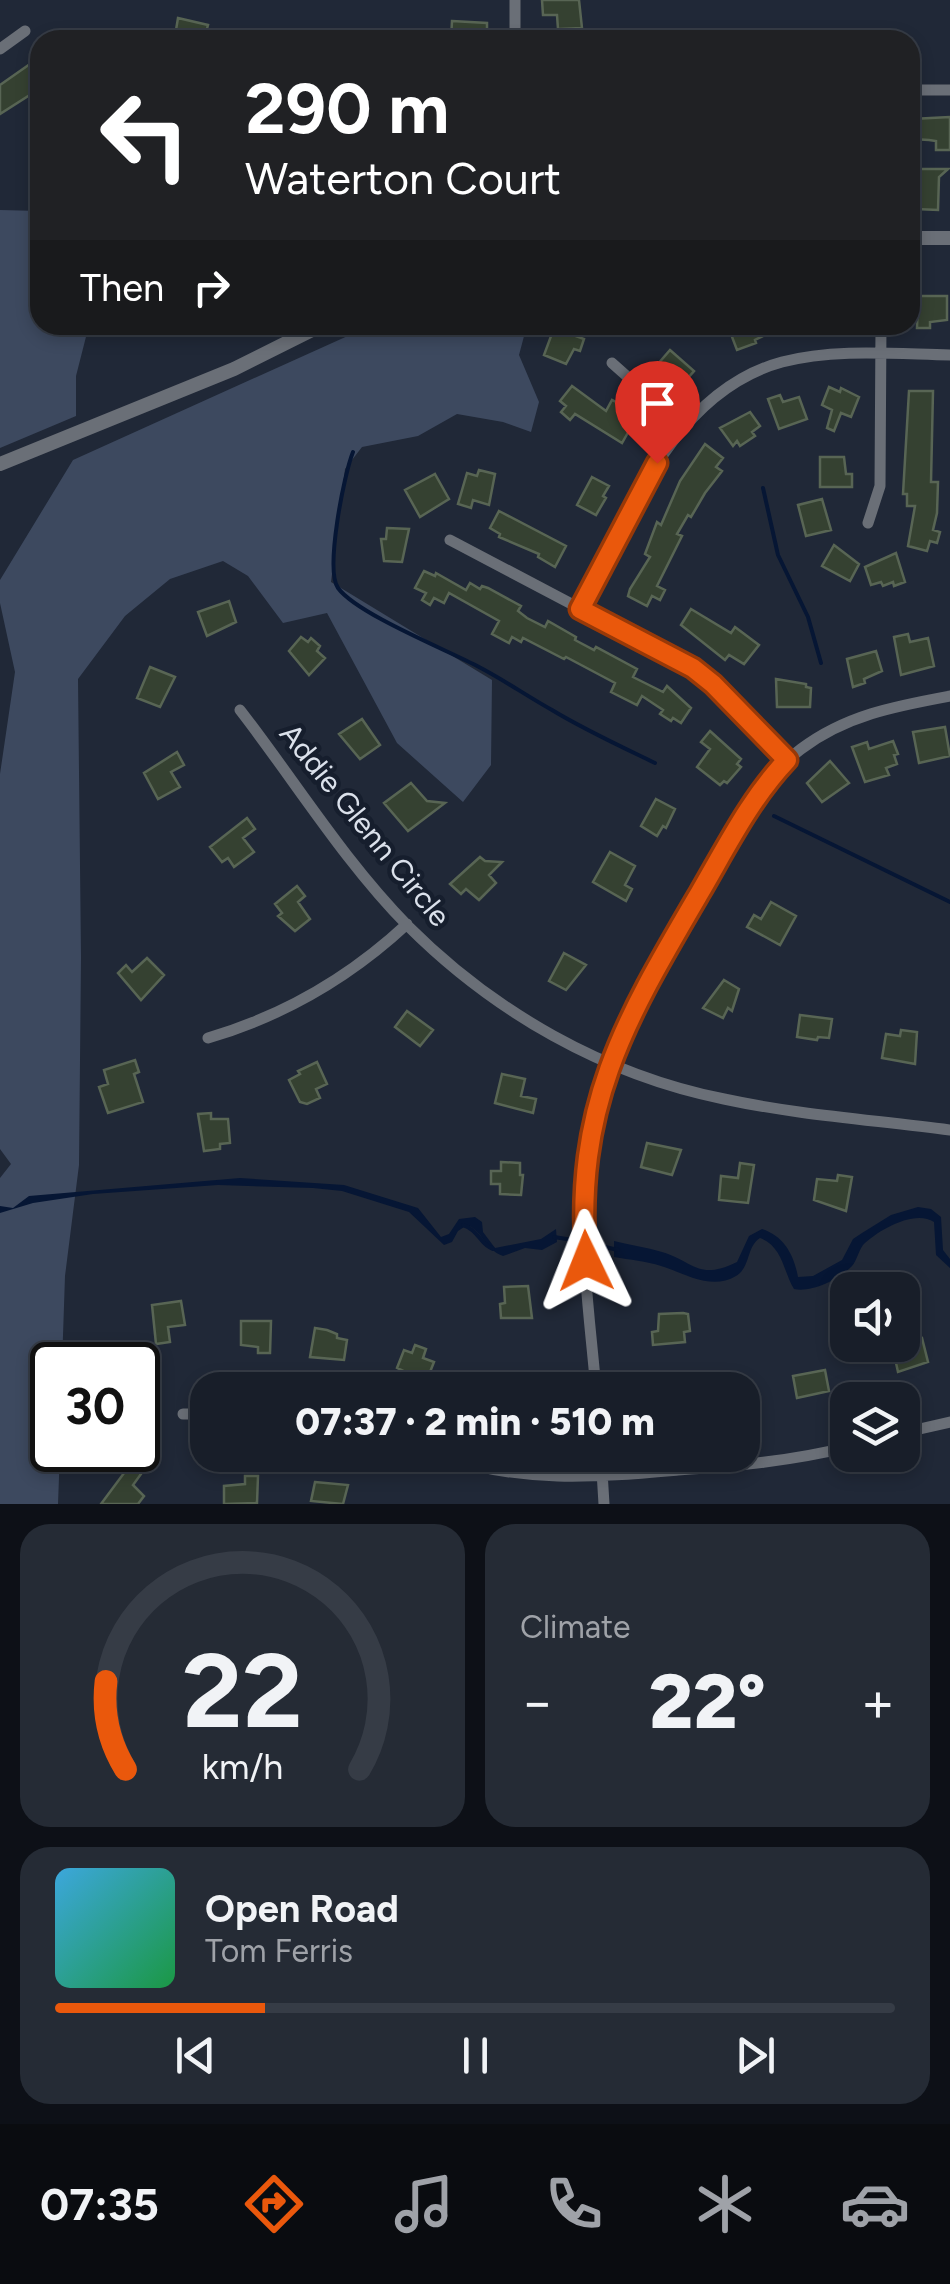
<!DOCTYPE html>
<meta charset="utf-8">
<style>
:root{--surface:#181e29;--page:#252b35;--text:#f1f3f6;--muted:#9fa2a8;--line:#363c46;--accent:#ea580c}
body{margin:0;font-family:Figtree,sans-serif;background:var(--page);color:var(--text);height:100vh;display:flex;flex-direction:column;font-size:38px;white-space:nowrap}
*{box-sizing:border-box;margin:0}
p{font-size:32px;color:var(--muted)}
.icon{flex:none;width:55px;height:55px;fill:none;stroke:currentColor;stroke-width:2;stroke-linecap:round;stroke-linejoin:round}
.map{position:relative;height:1504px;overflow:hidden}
.details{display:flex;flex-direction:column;gap:20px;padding:20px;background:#0d1017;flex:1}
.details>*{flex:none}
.guide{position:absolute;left:30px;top:30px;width:890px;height:305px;border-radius:30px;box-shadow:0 5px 15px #0003,0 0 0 2px var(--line);background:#202124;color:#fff;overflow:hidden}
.fabs{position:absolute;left:830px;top:1272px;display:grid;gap:20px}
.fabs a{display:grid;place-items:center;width:90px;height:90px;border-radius:20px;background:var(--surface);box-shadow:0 5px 15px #0003,0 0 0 2px var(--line);font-size:50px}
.speed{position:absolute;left:30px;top:1342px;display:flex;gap:20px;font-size:50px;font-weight:700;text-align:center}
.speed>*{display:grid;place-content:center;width:130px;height:130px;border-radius:50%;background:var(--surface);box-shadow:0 5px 15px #0003,0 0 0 2px var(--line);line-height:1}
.speed .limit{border:5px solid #111;border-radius:15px;background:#fff;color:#111}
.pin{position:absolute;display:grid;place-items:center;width:85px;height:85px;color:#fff;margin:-102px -42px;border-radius:50% 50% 50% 0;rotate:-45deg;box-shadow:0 0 10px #0007}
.pin .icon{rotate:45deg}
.me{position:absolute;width:110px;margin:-55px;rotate:358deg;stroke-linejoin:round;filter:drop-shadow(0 0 8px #0008)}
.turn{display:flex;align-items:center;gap:35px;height:210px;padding:0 50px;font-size:45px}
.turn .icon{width:130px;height:130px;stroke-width:2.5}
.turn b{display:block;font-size:70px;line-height:85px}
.then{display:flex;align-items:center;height:95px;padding:0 50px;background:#0003;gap:20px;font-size:38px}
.big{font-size:75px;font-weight:800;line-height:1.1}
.details .card{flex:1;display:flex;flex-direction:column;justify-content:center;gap:15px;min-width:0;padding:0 35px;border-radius:30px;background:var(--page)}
.details .dial{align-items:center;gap:0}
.dial svg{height:260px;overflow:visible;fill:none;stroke:var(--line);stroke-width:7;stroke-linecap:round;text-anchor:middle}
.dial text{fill:var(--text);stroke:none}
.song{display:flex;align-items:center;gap:30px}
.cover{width:120px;height:120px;border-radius:15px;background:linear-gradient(135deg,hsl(200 70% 55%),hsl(140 70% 35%))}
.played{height:10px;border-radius:5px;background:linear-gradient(90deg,var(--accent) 25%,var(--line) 25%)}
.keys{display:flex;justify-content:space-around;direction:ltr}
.heat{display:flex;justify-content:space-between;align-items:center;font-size:55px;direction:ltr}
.details .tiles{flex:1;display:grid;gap:20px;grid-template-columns:1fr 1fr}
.card:last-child{grid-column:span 2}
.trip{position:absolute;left:190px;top:1372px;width:570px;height:100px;border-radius:30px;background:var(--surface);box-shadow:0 5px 15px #0003,0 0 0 2px var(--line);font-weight:800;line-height:100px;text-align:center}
.tab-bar{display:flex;height:160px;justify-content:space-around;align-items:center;background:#0a0c10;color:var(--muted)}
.tab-bar .icon{width:70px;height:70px}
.tab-bar .current{color:var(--accent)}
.tab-bar b{font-size:45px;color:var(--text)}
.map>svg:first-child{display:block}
.green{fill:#3d495f}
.water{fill:#061634}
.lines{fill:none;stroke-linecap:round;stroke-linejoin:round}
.stream{stroke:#061634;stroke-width:4}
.building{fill:#354131;stroke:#586554;stroke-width:2.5}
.minor{stroke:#6a6f77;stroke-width:11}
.tertiary{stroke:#6a6f77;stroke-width:14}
.route-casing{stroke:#983908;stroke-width:25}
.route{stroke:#ea580c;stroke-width:18}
.labels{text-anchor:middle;stroke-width:9;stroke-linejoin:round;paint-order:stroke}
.street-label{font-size:30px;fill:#dbe1eb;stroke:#161e2d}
</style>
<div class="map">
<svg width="950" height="1504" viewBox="0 0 950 1504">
<rect width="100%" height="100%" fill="#202837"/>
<path class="green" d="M0,210L40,211V325H89L76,376V416L0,448Z
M372,325H527L519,355L539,402L531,432L503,422L457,414L418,436L362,447L345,469L331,582L492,680L491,765L463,802L397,743L327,613L283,623L248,576L223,561L170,579L125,616L78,679L81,957L79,1165L65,1276L62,1365H52V1450H60L58,1504H0V1178L11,1164L0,1149V774L15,672L0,603V580L73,460Z"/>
<path class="water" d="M240,1178L344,1185L418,1208L441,1237L449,1234L459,1219L475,1217L482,1222L483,1232L495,1248L541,1239L556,1229L557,1242L542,1250L525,1248L503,1256C484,1249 483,1231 467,1225L458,1231L452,1242L444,1245L409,1212L342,1191L313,1188L218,1185L93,1194L33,1203L0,1213V1206L13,1208L29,1196Z
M918,1207L931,1209L941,1217L943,1250L950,1259V1268L936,1255L934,1222C915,1209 878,1230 863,1245C858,1252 857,1260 852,1266C840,1279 811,1293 794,1289C783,1271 783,1247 760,1238C746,1247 751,1267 736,1276C711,1291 684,1273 661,1266C646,1261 630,1260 614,1257V1241C630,1245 646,1247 662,1252C695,1262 698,1281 737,1262L749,1236L762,1229C784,1236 794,1255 798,1277L813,1276L842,1260L853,1239L862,1233L891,1215Z"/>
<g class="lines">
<path class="stream" d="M353,452C344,474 325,570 338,588C357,614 447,650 479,667C504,680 527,696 552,710C585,730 620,746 655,763
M763,488L778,555L808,617L821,663
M774,816L950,902
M463,1225C479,1230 480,1245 493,1249
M554,1237L579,1241
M588,1243L618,1250"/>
</g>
<path class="building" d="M542,0H579L582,28L558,29L557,15H543Z
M178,18L208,25L204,40L175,36Z
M452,21L487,23V37L451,40Z
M30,64L40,79V104L33,93L0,114V85Z
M950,117V150H936V141L929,140L912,139V119Z
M910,169H948L939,177L938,210L916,209V202H911Z
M918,296H947V320L930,322V328H917Z
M740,325H761L765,335L755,340L756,343L737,350L729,329Z
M554,328L584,339L580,351L574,349L566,364L544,355Z
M670,350L694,371L680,387L664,375L667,372L658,364Z
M572,386L606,411L612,400L624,406L619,413L634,422L622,443L575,414L570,420L561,412L566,406L560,401Z
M829,387L840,392L841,388L859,397L851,417L841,413L834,431L827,428L832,410L822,405Z
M909,391H933L931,482H938L937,513L933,530L940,532L937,543L930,541L927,551L908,546L915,506H907V494H903Z
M780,395L783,402L799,397L807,419L779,429L768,399Z
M750,412L760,426L752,432L755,436L740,446L737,441L733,446L720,428Z
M705,444L723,458L716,467L722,471L705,493L691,517L688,515L677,534L682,536L657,586L665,590L660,600L652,596L647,606L628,596L630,589L650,557L645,554L657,522L661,525L680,481Z
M820,457H844L846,474H852V487H820Z
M479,470L495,474L489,505L473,500L471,508L458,504L467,473L477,476Z
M435,474L449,499L420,517L405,490Z
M592,477L609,486L603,496L606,498L596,515L577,505Z
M822,499L831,530L806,536L798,505Z
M499,511L566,546L555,567L538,557L539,554L499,537L500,534L490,528Z
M387,528L409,529L402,562L384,561L381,539H386Z
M834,545L859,564L850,581L822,566Z
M896,553L905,582L894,586L893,582L883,586L881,582L871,585L865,567Z
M424,571L435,576L436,573L466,590L470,583L480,589L482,586L488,588L521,606L518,611L527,618L545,627L548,621L576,637L575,640L594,650L596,647L637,669L633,677L663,692L667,686L691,708L681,723L673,718L671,721L660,714L663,710L642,696L637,705L611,692L615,683L566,657L564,659L523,638L521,642L512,637L509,643L492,634L499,621L449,593L444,603L434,598L430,605L422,600L426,593L415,588Z
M229,601L236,622L207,636L198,612Z
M691,609L731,633L735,627L759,645L744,664L729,655L725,660L681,625Z
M908,634L910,642L928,638L934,666L901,675L894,637Z
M301,637L308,642L311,638L320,646L317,651L325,658L309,675L289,651Z
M876,651L882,671L864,679L865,683L853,687L847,659Z
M150,667L175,677L160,707L137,698Z
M776,679L806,684V687L811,688L810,707H777Z
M362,719L380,745L360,759L339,734Z
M945,727L950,756L919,763L913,732Z
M710,731L741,759L737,764L741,767L727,783L724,781L720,785L697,767L710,749L701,742Z
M893,741L898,754L894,755L897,764L886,768L889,775L865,782L852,747L867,742L869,749Z
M177,752L184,765L171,772L180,787L158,799L144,773Z
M830,761L849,783L822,802L807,783Z
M411,783L427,801L445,803L408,831L384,803Z
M656,799L675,809L666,828L663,826L657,836L641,826Z
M247,818L255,829L243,838L254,852L234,867L228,858L222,862L210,847Z
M610,852L635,866L625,885L632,889L626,901L593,882Z
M480,857L485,861L502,862L489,875L496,883L479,900L466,889L461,894L450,884Z
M297,886L305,896L298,902L310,919L295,931L278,916L282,913L275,904Z
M771,902L796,916L780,945L747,927L754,915L761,919Z
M564,953L586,965L566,990L549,981Z
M147,958L164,975L141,1000L118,973L126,965L132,972Z
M724,980L739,989L732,1011L728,1008L723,1018L703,1008Z
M407,1011L433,1030L420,1046L395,1027Z
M800,1015L832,1019L829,1038L818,1037L817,1040L797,1037Z
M901,1030L917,1032L915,1064L882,1058L886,1034L900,1036Z
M135,1060L139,1072L134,1074L143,1102L108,1113L99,1087L108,1084L104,1070Z
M317,1062L327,1084L316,1089L320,1098L307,1104L300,1102L289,1080L300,1074L298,1071Z
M502,1074L525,1079L521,1096L536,1099L533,1113L495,1103Z
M211,1113V1119H228L230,1143L220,1144V1149L204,1151L198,1114Z
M647,1143L681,1150L672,1175L641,1167Z
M501,1162L520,1163V1175H523L521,1195L500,1194V1184H491V1171H501Z
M740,1163L754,1165L748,1203L719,1200L721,1176L738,1178Z
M838,1175L852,1177L846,1211L814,1200L817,1179L837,1181Z
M528,1286L532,1318H501L500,1304L505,1303L504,1287Z
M181,1301L185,1325L168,1327L170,1342L156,1344L152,1305Z
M683,1313L688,1314L690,1331L684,1332L685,1342L653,1345L652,1332L658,1331L659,1314Z
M241,1321H271L270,1353H258V1347L241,1345Z
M315,1328L327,1330L337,1334V1338L347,1340L344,1360L310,1357Z
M922,1338L928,1362L898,1372L892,1345Z
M415,1345L426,1349L423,1358L434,1362L426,1382L397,1368L404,1350L412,1353Z
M825,1370L829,1391L797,1398L793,1376Z
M130,1465L141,1474L133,1485L144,1496L138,1504H101Z
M245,1476H258L257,1503L224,1504V1486L245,1484Z
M315,1482L348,1485L343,1504L311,1501Z"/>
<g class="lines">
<path class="minor" d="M515,40V0
M894,40L896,37
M0,49L25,31
M910,90H950
M612,363L685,428
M868,523L880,486L881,325
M450,540L693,668L713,684L787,760
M580,609C628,518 672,392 782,362C835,348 896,354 950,355
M240,710C295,781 344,861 408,926C494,1012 604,1075 724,1099C798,1115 875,1120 950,1130
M208,1038C283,1016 350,977 407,924
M596,1390C589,1306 574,1216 591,1132C610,1037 660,960 708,878C735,832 758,781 801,749C846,715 896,706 950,696
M183,1414H208
M902,1433L950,1422
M441,1455C519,1484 597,1477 678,1470C735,1466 792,1461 848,1447
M601,1455L604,1504"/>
<path class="tertiary" d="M910,238H950
M0,464L234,369L322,325"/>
</g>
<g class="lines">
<defs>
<path id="route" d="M586,1261C574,1106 624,1022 699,894C726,848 750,799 787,760L713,684L693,668L580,609L657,463"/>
</defs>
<use href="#route" class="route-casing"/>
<use href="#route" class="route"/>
</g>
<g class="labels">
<g class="street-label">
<text transform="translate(365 825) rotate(51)" y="10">Addie Glenn Circle</text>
</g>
</g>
</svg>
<div class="fabs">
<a><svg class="icon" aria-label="sound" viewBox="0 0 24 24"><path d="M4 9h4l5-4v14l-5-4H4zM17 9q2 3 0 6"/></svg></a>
<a><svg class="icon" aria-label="layers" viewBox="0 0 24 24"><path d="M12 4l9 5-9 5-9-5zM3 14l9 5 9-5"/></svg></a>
</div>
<div class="speed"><div class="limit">30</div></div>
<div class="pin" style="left:657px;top:463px;background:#d93025"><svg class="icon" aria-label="arrive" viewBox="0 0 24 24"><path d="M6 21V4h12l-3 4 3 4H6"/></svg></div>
<svg class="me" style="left:586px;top:1261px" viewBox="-20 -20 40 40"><path d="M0-17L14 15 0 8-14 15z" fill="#ea580c" stroke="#fff" stroke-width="4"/></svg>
<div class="trip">07:37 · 2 min · 510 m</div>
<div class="guide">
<div class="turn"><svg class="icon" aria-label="left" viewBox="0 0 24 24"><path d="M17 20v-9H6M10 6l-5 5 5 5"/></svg><div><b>290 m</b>Waterton Court</div></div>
<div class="then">Then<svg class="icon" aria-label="right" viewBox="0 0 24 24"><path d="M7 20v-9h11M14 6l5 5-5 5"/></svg></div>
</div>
</div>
<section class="details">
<div class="tiles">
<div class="card dial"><svg viewBox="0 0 100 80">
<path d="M14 69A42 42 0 1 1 86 69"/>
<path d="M14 69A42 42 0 0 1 8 42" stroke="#ea580c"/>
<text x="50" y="56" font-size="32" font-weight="700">22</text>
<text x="50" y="72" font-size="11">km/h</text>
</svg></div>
<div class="card"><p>Climate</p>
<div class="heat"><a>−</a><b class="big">22°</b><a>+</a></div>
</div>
<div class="card">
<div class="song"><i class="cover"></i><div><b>Open Road</b><p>Tom Ferris</p></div></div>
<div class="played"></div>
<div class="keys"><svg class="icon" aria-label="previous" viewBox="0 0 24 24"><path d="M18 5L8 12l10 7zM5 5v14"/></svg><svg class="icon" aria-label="pause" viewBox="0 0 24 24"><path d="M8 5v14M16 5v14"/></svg><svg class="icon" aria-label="next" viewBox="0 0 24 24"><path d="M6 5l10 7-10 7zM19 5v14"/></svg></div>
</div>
</div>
</section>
<nav class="tab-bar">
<b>07:35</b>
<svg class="icon current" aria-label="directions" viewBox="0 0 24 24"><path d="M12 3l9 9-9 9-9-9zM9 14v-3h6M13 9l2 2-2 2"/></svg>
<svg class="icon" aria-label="music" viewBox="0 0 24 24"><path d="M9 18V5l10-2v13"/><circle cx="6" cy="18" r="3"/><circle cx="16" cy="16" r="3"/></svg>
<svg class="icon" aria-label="phone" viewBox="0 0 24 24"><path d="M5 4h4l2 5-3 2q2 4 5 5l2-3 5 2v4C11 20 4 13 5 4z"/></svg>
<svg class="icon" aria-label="climate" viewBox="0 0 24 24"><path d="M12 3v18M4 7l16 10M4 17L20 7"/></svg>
<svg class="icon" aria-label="car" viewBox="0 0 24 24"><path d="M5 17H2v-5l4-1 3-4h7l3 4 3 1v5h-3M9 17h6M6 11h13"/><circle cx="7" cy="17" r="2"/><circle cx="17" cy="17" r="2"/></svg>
</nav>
